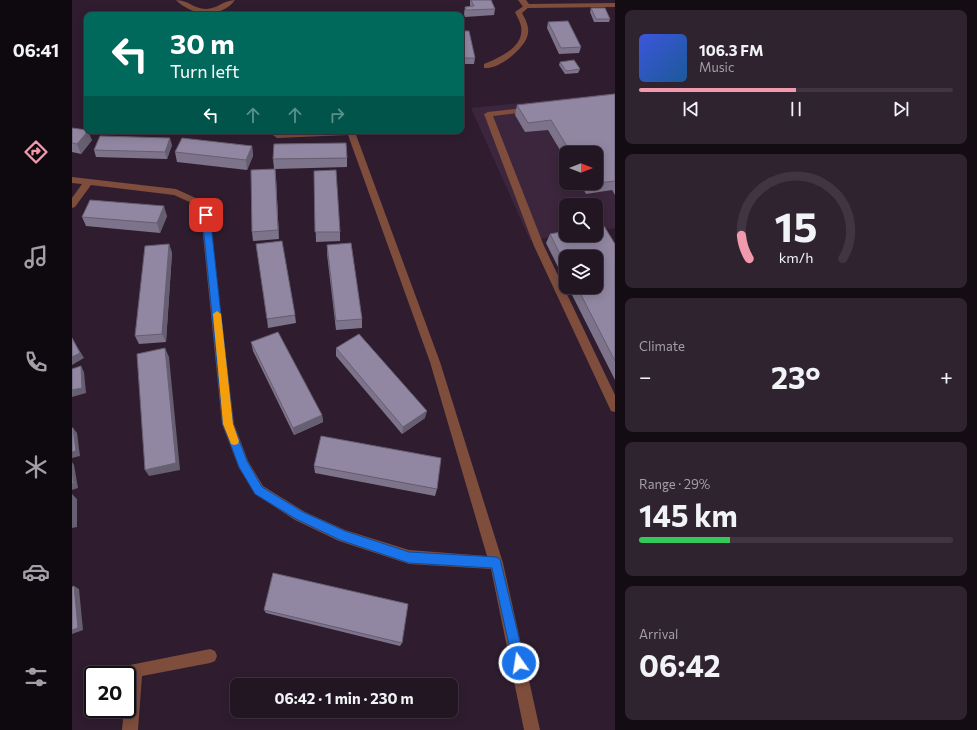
<!DOCTYPE html>
<meta charset="utf-8">
<style>
:root{--surface:#231623;--page:#2f2330;--text:#f1f3f6;--muted:#a39fa6;--line:#403541;--accent:#f29aad}
body{margin:0;font-family:Commissioner,sans-serif;background:var(--page);color:var(--text);height:100vh;display:flex;flex-direction:column;font-size:15px;white-space:nowrap}
*{box-sizing:border-box;margin:0}
p{font-size:13px;color:var(--muted)}
.icon{flex:none;width:22px;height:22px;fill:none;stroke:currentColor;stroke-width:2;stroke-linecap:round;stroke-linejoin:round}
.map{position:relative;flex:1;overflow:hidden}
.side{display:flex;flex-direction:column;gap:10px;padding:10px;background:#130c13;width:362px}
.side>*{flex:none}
.guide{position:absolute;left:12px;top:12px;width:380px;height:122px;border-radius:8px;box-shadow:0 2px 10px #0003,0 0 0 1px var(--line);background:#00695c;color:#fff;overflow:hidden}
.needle{width:26px;rotate:90deg}
.fabs{position:absolute;left:487px;top:146px;display:grid;gap:8px}
.fabs a{display:grid;place-items:center;width:44px;height:44px;border-radius:8px;background:var(--surface);box-shadow:0 2px 10px #0003,0 0 0 1px var(--line);font-size:20px}
.speed{position:absolute;left:12px;top:666px;display:flex;gap:8px;font-size:20px;font-weight:700;text-align:center}
.speed>*{display:grid;place-content:center;width:52px;height:52px;border-radius:50%;background:var(--surface);box-shadow:0 2px 10px #0003,0 0 0 1px var(--line);line-height:1}
.speed .limit{border:2px solid #111;border-radius:6px;background:#fff;color:#111}
.pin{position:absolute;display:grid;place-items:center;width:34px;height:34px;color:#fff;margin:-17px;border-radius:8px;box-shadow:0 2px 6px #0006}
.me{position:absolute;width:44px;margin:-22px;rotate:347deg;stroke-linejoin:round;filter:drop-shadow(0 0 3px #0008)}
.turn{display:flex;align-items:center;gap:14px;height:84px;padding:0 20px;font-size:18px}
.turn .icon{width:52px;height:52px;stroke-width:2.5}
.turn b{display:block;font-size:28px;line-height:34px}
.lanes{display:flex;align-items:center;height:38px;padding:0 20px;background:#0003;justify-content:center;gap:20px;direction:ltr}
.lanes .off{opacity:.35}
.big{font-size:30px;font-weight:700;line-height:1.1}
.side .card{flex:1;display:flex;flex-direction:column;justify-content:center;gap:6px;min-width:0;padding:0 14px;border-radius:8px;background:var(--page)}
.side .dial{align-items:center;gap:0}
.dial svg{height:104px;overflow:visible;fill:none;stroke:var(--line);stroke-width:7;stroke-linecap:round;text-anchor:middle}
.dial text{fill:var(--text);stroke:none}
.song{display:flex;align-items:center;gap:12px}
.cover{width:48px;height:48px;border-radius:6px;background:linear-gradient(135deg,hsl(230 70% 55%),hsl(210 70% 35%))}
.played{height:4px;border-radius:2px;background:linear-gradient(90deg,var(--accent) 50%,var(--line) 50%)}
.keys{display:flex;justify-content:space-around;direction:ltr}
.heat{display:flex;justify-content:space-between;align-items:center;font-size:22px;direction:ltr}
.charge{height:6px;border-radius:3px;background:linear-gradient(90deg,#34c759 29%,var(--line) 0)}
.trip{position:absolute;left:158px;top:678px;width:228px;height:40px;border-radius:8px;background:var(--surface);box-shadow:0 2px 10px #0003,0 0 0 1px var(--line);font-weight:700;line-height:40px;text-align:center}
main{display:flex;flex:1;min-height:0}
.tab-bar{display:flex;flex-direction:column;width:72px;justify-content:space-around;align-items:center;background:#0e090e;color:var(--muted)}
.tab-bar .icon{width:28px;height:28px}
.tab-bar .current{color:var(--accent)}
.tab-bar b{font-size:18px;color:var(--text)}
.map>svg:first-child{display:block}
.built{fill:#3c263d;fill-rule:evenodd}
.lines{fill:none;stroke-linecap:round;stroke-linejoin:round}
.lane{fill:#7e4d3c;fill-rule:evenodd}
.street{fill:#7e4d3c;fill-rule:evenodd}
.wall{fill:#7d748b}
.shaded-wall{fill:#665e71}
.building{fill:#9187a2;stroke:#665e71}
.route{fill:#1a73e8;stroke:#114b97}
.slow{fill:#f59e0b}
</style>
<main>
<nav class="tab-bar">
<b>06:41</b>
<svg class="icon current" aria-label="directions" viewBox="0 0 24 24"><path d="M12 3l9 9-9 9-9-9zM9 14v-3h6M13 9l2 2-2 2"/></svg>
<svg class="icon" aria-label="music" viewBox="0 0 24 24"><path d="M9 18V5l10-2v13"/><circle cx="6" cy="18" r="3"/><circle cx="16" cy="16" r="3"/></svg>
<svg class="icon" aria-label="phone" viewBox="0 0 24 24"><path d="M5 4h4l2 5-3 2q2 4 5 5l2-3 5 2v4C11 20 4 13 5 4z"/></svg>
<svg class="icon" aria-label="climate" viewBox="0 0 24 24"><path d="M12 3v18M4 7l16 10M4 17L20 7"/></svg>
<svg class="icon" aria-label="car" viewBox="0 0 24 24"><path d="M5 17H2v-5l4-1 3-4h7l3 4 3 1v5h-3M9 17h6M6 11h13"/><circle cx="7" cy="17" r="2"/><circle cx="17" cy="17" r="2"/></svg>
<svg class="icon" aria-label="filters" viewBox="0 0 24 24"><path d="M4 7h16M4 17h16"/><circle cx="9" cy="7" r="2"/><circle cx="15" cy="17" r="2"/></svg>
</nav>
<div class="map">
<svg width="543" height="730" viewBox="0 0 543 730">
<rect width="100%" height="100%" fill="#2f1d2f"/>
<path class="built" d="M543,93V228L524,231V205H494L495,235L458,240L399,108ZM494,153H524V183H494Z"/>
<g class="lines">
<path class="lane" d="M453,5L458,6L450,13C453,19 457,25 456,33C455,47 427,70 412,68V64C427,58 453,47 449,26C448,21 445,17 443,12Z
M459,107L463,109L462,111L421,116L472,246L543,395V412L539,411L462,246L412,114L416,112Z
M240,131L283,132L368,362L431,563L468,730H452L419,569L337,564L267,541L223,520L183,494L167,468L150,424L129,215L122,204L102,195L19,185L3,207L0,208V198L10,184L0,183V177L104,189L128,200L137,213L162,424L176,461L191,486L233,512L273,530L337,550L415,556L358,362L276,135L205,138L201,135L205,132Z
M138,649L143,651L145,656L143,661L138,663L70,676L66,730H50L52,709H55V678L58,665Z"/>
<path class="street" d="M104,0C116,0 122,9 134,9C145,9 152,0 163,0C149,19 119,16 104,0Z
M446,0H454L457,4L543,3V7L455,8H452Z"/>
</g>
<path class="wall" d="M398,0H419L423,9L422,15L393,17L392,14L393,7H398Z
M519,8L538,19L537,22H522L518,12Z
M476,22L509,47L507,53L487,54L475,28Z
M389,31L403,58L402,64H389Z
M488,62L508,69L506,73L493,74L487,65Z
M543,94V195L540,190L514,194L508,183H524V153H494V160L476,130L453,132L443,115L445,105Z
M0,128L20,140L9,154L0,152Z
M100,145L95,159L24,157L22,150Z
M180,146L181,156L175,170L105,162L103,152Z
M275,158V167L203,169L204,178L207,239L181,241L180,232L202,169L201,159Z
M242,171L268,232V241L244,242Z
M95,216L88,233L14,226L10,217Z
M478,234L543,244V380L496,287H524L494,257V283L474,243Z
M97,244L100,253L94,342L67,344L63,336Z
M255,245L290,319V328L264,330L255,254Z
M223,315L224,323L196,328L195,319Z
M179,342L250,415L251,422L222,435L181,351Z
M264,348L353,418L330,434L264,356Z
M242,466L365,489L363,496L243,473Z
M192,610L330,643L328,646L194,613Z"/>
<path class="shaded-wall" d="M16,131L20,140L9,154L5,144Z
M98,138L100,145L95,159L93,152Z
M180,146L181,156L175,170L174,160Z
M203,169L204,178L207,239L206,230Z
M92,206L95,216L88,233L85,223Z
M97,244L100,253L94,342L90,334Z
M0,338L12,358L0,365Z
M93,348L97,357L108,470L77,476L73,470Z
M9,366L12,372L14,393L0,397V390Z
M355,411L353,418L330,434L331,427Z
M250,415L251,422L222,435L221,428Z
M1,428L5,433L8,456L0,458Z
M0,462L2,465L6,488L0,490Z
M0,494L5,499V527L0,528Z
M2,586L7,589L11,630L0,634Z"/>
<path class="building" d="M399,0H419L423,9L394,10L393,7L402,6Z
M519,8H533L538,19H524Z
M496,21L509,47L489,48L476,22Z
M389,31H397L403,58H389Z
M502,60L508,69L494,71L488,62Z
M543,94V181L518,184L517,183H524V153H499L479,120L456,123L445,105Z
M0,128L15,130V131H16L5,144L0,143Z
M28,136L98,138L93,152L22,150Z
M110,138L180,146L174,160L103,152Z
M274,143L275,158L201,159L202,144Z
M203,169L206,230L180,232L179,170Z
M264,170L268,232H243L242,171Z
M18,200L92,206L85,223L10,217Z
M532,226L543,244V361L505,287H524V257H494V266L478,234L494,231V235H524V227Z
M210,241L223,315L195,319L184,244Z
M279,243L290,319L264,321L255,245Z
M97,244L90,334L63,336L73,246Z
M206,332L250,415L221,428L179,342Z
M287,334L355,411L331,427L264,348Z
M0,338L8,353L0,357Z
M93,348L104,463L73,470L65,354Z
M9,366L10,388L0,390V369Z
M0,428H1L4,451L0,452Z
M249,436L369,458L365,489L242,466Z
M0,472L2,483L0,484Z
M201,573L336,604L330,643L192,610Z
M2,586L6,628L0,630V587Z"/>
<path class="route" d="M134,212L138,215L161,424L175,461L190,487L231,512L273,531L337,552L424,557L428,559L453,663L451,668L447,669L442,668L441,663L420,568L337,563L268,540L224,519L183,494L167,467L151,424L130,215Z"/>
<path class="slow" d="M145,311L149,314L161,424L167,441L166,444L162,445L159,444L151,424L141,314Z"/>
</svg>
<div class="fabs">
<a><svg class="needle" viewBox="-14 -14 28 28"><path d="M0-13l5 13h-10z" fill="#e53935"/><path d="M0 13l5-13h-10z" fill="#a39fa6"/></svg></a>
<a><svg class="icon" aria-label="search" viewBox="0 0 24 24"><circle cx="10" cy="10" r="6"/><path d="M15 15l6 6"/></svg></a>
<a><svg class="icon" aria-label="layers" viewBox="0 0 24 24"><path d="M12 4l9 5-9 5-9-5zM3 14l9 5 9-5"/></svg></a>
</div>
<div class="speed"><div class="limit">20</div></div>
<div class="pin" style="left:134px;top:215px;background:#d93025"><svg class="icon" aria-label="arrive" viewBox="0 0 24 24"><path d="M6 21V4h12l-3 4 3 4H6"/></svg></div>
<svg class="me" style="left:447px;top:663px" viewBox="-20 -20 40 40"><circle r="17" fill="#1a73e8" stroke="#fff" stroke-width="3"/><path d="M0-11L8 9 0 5-8 9z" fill="#fff"/></svg>
<div class="trip">06:42 · 1 min · 230 m</div>
<div class="guide">
<div class="turn"><svg class="icon" aria-label="left" viewBox="0 0 24 24"><path d="M17 20v-9H6M10 6l-5 5 5 5"/></svg><div><b>30 m</b>Turn left</div></div>
<div class="lanes"><svg class="icon" aria-label="left" viewBox="0 0 24 24"><path d="M17 20v-9H6M10 6l-5 5 5 5"/></svg><svg class="icon off" aria-label="ahead" viewBox="0 0 24 24"><path d="M12 20V5M6 11l6-6 6 6"/></svg><svg class="icon off" aria-label="ahead" viewBox="0 0 24 24"><path d="M12 20V5M6 11l6-6 6 6"/></svg><svg class="icon off" aria-label="right" viewBox="0 0 24 24"><path d="M7 20v-9h11M14 6l5 5-5 5"/></svg></div>
</div>
</div>
<section class="side">
<div class="card">
<div class="song"><i class="cover"></i><div><b>106.3 FM</b><p>Music</p></div></div>
<div class="played"></div>
<div class="keys"><svg class="icon" aria-label="previous" viewBox="0 0 24 24"><path d="M18 5L8 12l10 7zM5 5v14"/></svg><svg class="icon" aria-label="pause" viewBox="0 0 24 24"><path d="M8 5v14M16 5v14"/></svg><svg class="icon" aria-label="next" viewBox="0 0 24 24"><path d="M6 5l10 7-10 7zM19 5v14"/></svg></div>
</div>
<div class="card dial"><svg viewBox="0 0 100 80">
<path d="M14 69A42 42 0 1 1 86 69"/>
<path d="M14 69A42 42 0 0 1 8 51" stroke="#f29aad"/>
<text x="50" y="56" font-size="32" font-weight="700">15</text>
<text x="50" y="72" font-size="11">km/h</text>
</svg></div>
<div class="card"><p>Climate</p>
<div class="heat"><a>−</a><b class="big">23°</b><a>+</a></div>
</div>
<div class="card"><p>Range · 29%</p><b class="big">145 km</b><div class="charge"></div></div>
<div class="card"><p>Arrival</p><b class="big">06:42</b></div>
</section>
</main>
